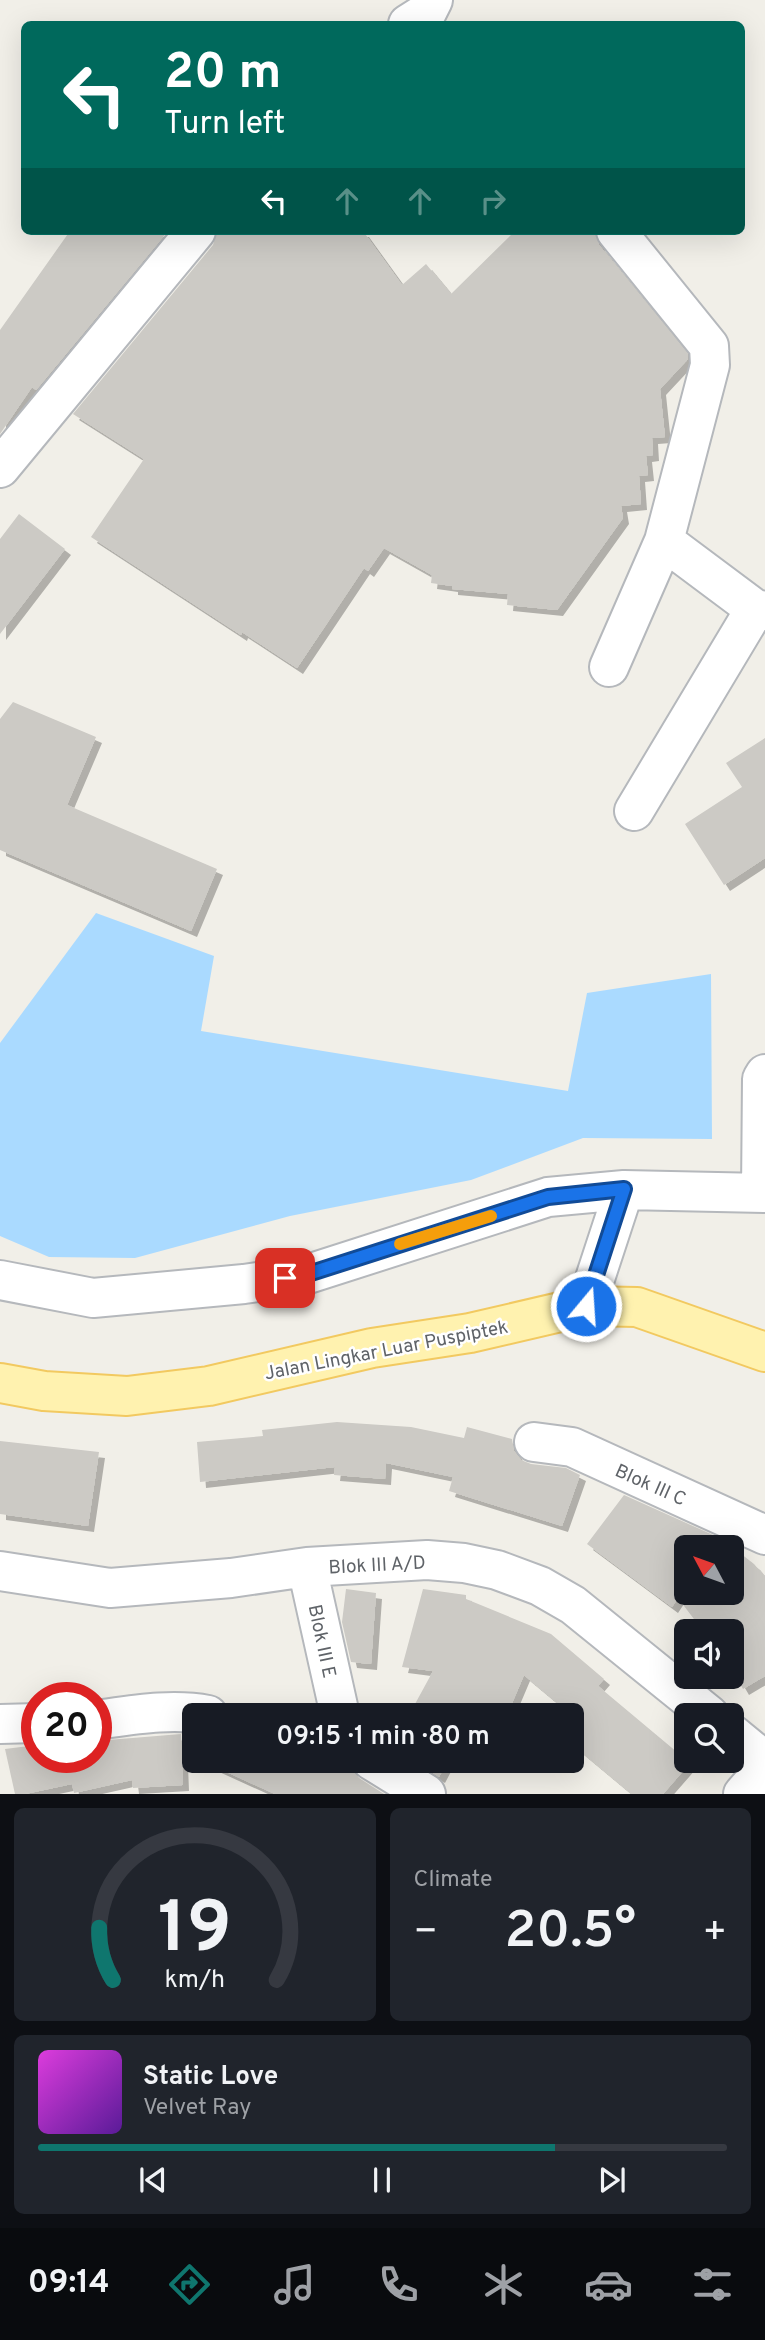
<!DOCTYPE html>
<meta charset="utf-8">
<style>
:root{--surface:#171b24;--page:#20242c;--text:#f1f3f6;--muted:#9ea1a6;--line:#363941;--accent:#0f766e}
body{margin:0;font-family:Overpass,sans-serif;background:var(--page);color:var(--text);height:100vh;display:flex;flex-direction:column;font-size:26px;white-space:nowrap}
*{box-sizing:border-box;margin:0}
p{font-size:23px;color:var(--muted)}
.icon{flex:none;width:38px;height:38px;fill:none;stroke:currentColor;stroke-width:2;stroke-linecap:round;stroke-linejoin:round}
.map{position:relative;height:1794px;overflow:hidden}
.details{display:flex;flex-direction:column;gap:14px;padding:14px;background:#0d0f14;flex:1}
.details>*{flex:none}
.banner{position:absolute;left:21px;top:21px;width:724px;height:214px;border-radius:10px;box-shadow:0 7px 28px #0002;background:#00695c;color:#fff;overflow:hidden}
.needle{width:46px;rotate:311deg}
.buttons{position:absolute;left:674px;top:1535px;display:grid;gap:14px}
.buttons a{display:grid;place-items:center;width:70px;height:70px;border-radius:10px;background:var(--surface);box-shadow:0 7px 28px #0002;font-size:35px}
.speed{position:absolute;left:21px;top:1682px;display:flex;gap:14px;font-size:35px;font-weight:700;text-align:center}
.speed>*{display:grid;place-content:center;width:91px;height:91px;border-radius:50%;background:var(--surface);box-shadow:0 7px 28px #0002;line-height:1}
.speed .limit{border:10px solid #d22;background:#fff;color:#111}
.pin{position:absolute;display:grid;place-items:center;width:60px;height:60px;color:#fff;margin:-30px;border-radius:14px;box-shadow:0 4px 10px #0006}
.me{position:absolute;width:77px;margin:-38px;rotate:18deg;stroke-linejoin:round;filter:drop-shadow(0 0 5px #0008)}
.turn{display:flex;align-items:center;gap:24px;height:147px;padding:0 28px;font-size:32px}
.turn .icon{width:91px;height:91px;stroke-width:2.5}
.turn b{display:block;font-size:49px;line-height:60px}
.lanes{display:flex;align-items:center;height:66px;padding:0 28px;background:#0003;justify-content:center;gap:35px;direction:ltr}
.lanes .off{opacity:.35}
.big{font-size:52px;font-weight:600;line-height:1.1}
.details .card{flex:1;display:flex;flex-direction:column;justify-content:center;gap:10px;min-width:0;padding:0 24px;border-radius:10px;background:var(--page)}
.details .dial{align-items:center;gap:0}
.dial svg{height:182px;overflow:visible;fill:none;stroke:var(--line);stroke-width:7;stroke-linecap:round;text-anchor:middle}
.dial text{fill:var(--text);stroke:none}
.song{display:flex;align-items:center;gap:21px}
.cover{width:84px;height:84px;border-radius:10px;background:linear-gradient(135deg,hsl(300 70% 55%),hsl(270 70% 35%))}
.played{height:7px;border-radius:4px;background:linear-gradient(90deg,var(--accent) 75%,var(--line) 75%)}
.keys{display:flex;justify-content:space-around;direction:ltr}
.heat{display:flex;justify-content:space-between;align-items:center;font-size:38px;direction:ltr}
.details .tiles{flex:1;display:grid;gap:14px;grid-template-columns:1fr 1fr}
.card:last-child{grid-column:span 2}
.trip{position:absolute;left:182px;top:1703px;width:402px;height:70px;border-radius:10px;background:var(--surface);box-shadow:0 7px 28px #0002;font-weight:600;line-height:70px;text-align:center}
.tabs{display:flex;height:112px;justify-content:space-around;align-items:center;background:#090b0e;color:var(--muted)}
.tabs .icon{width:49px;height:49px}
.tabs .selected{color:var(--accent)}
.tabs b{font-size:32px;color:var(--text)}
.map>svg:first-child{display:block}
.water{fill:#aadaff}
.building{fill:#cccac5;fill-rule:evenodd;filter:url(#shadow)}
.lines{fill:none;stroke-linecap:round;stroke-linejoin:round}
.minor-casing{stroke:#b5b8bc;stroke-width:42}
.major-casing{stroke:#f2c960;stroke-width:42}
.minor{stroke:#fff;stroke-width:38}
.major{stroke:#fff2af;stroke-width:38}
.route-casing{stroke:#114b97;stroke-width:18}
.route{stroke:#1a73e8;stroke-width:12}
.slow{stroke:#f59e0b;stroke-width:12}
.labels{text-anchor:middle;stroke-width:5;stroke-linejoin:round;paint-order:stroke}
.street-label{font-size:19px;fill:#5f6368;stroke:#fff}
</style>
<div class="map">
<svg width="765" height="1794" viewBox="0 0 765 1794">
<defs>
<filter id="shadow"><feDropShadow dx="6" dy="6" stdDeviation="0" flood-color="#0004"/></filter>
</defs>
<rect width="100%" height="100%" fill="#f1efe8"/>
<path class="water" d="M96,913L214,956L201,1031L568,1091L587,993L711,974L712,1139L583,1138L471,1180L290,1216L135,1258L49,1257L0,1236V1043Z"/>
<path class="building" d="M70,231H168L36,390L32,387L0,434V330Z
M217,231H363L402,285L426,264L451,294L515,231H595L599,245L688,354V359L660,389L665,437L652,438L653,455L646,456L648,475L639,476L641,504L621,506L623,518L557,610L507,605L508,594L452,589V586L431,583L432,575L384,548L368,571L364,568L297,668L242,632L241,635L91,537L144,459L73,414L213,245Z
M19,514L65,549L0,634V539Z
M13,702L96,737L67,805L217,869L191,931L0,850V719Z
M765,738V858L724,885L685,824L742,787L726,763Z
M337,1422L411,1427L464,1438L467,1427L512,1439L514,1451L521,1460L531,1464L566,1468L580,1475L562,1526L449,1491L453,1477L386,1463L385,1479L334,1475L335,1467L200,1482L197,1442L263,1436L262,1430Z
M0,1441L99,1452L88,1526L0,1514Z
M624,1495L722,1539L754,1564L765,1577V1676L743,1689L732,1670V1631H703L678,1598L672,1607L587,1544ZM686,1547H732V1592H686Z
M346,1589L376,1593L371,1664L351,1662L342,1622Z
M423,1589L466,1595V1599L551,1634L604,1679L598,1686L690,1763L663,1794H632L572,1744V1715L524,1675L507,1715H409L433,1671L402,1667Z
M181,1734L183,1785L133,1788L132,1780L74,1793L72,1784L25,1794H15L5,1749L37,1745V1757H96V1741Z
M200,1760H349L352,1771L359,1778L384,1794H275Z
M413,1760H448L439,1777Z"/>
<g class="lines">
<defs>
<path id="minor" d="M408,24L427,12L433,0
M0,468L196,231
M664,541L755,609L765,611
M609,667L664,541L710,365L709,346L616,231
M634,811L755,609
M761,1192L762,1079L765,1074
M0,1280L93,1298L244,1284L305,1275L548,1197L624,1190L765,1193
M586,1306L624,1190
M534,1442L572,1447L765,1535
M307,1567L340,1715
M0,1571L110,1588L231,1578L307,1567L427,1560L464,1563L497,1570L540,1586L573,1605L709,1715
M96,1720C133,1715 172,1708 208,1715
M0,1724L37,1723
M732,1734L765,1761
M371,1760L426,1794
M743,1794L765,1769"/>
<path id="major" d="M0,1383L44,1391L127,1396L209,1386L372,1348L470,1333L586,1306L637,1307L765,1352"/>
</defs>
<use href="#minor" class="minor-casing"/>
<use href="#major" class="major-casing"/>
<use href="#minor" class="minor"/>
<use href="#major" class="major"/>
</g>
<g class="lines">
<defs>
<path id="route" d="M285,1278L305,1275L548,1197L624,1189L586,1306"/>
</defs>
<use href="#route" class="route-casing"/>
<use href="#route" class="route"/>
<path class="slow" d="M400,1244L491,1216"/>
</g>
<g class="labels">
<g class="street-label">
<text transform="translate(386 1349) rotate(-11)" y="7">Jalan Lingkar Luar Puspiptek</text>
<text transform="translate(651 1484) rotate(24)" y="7">Blok III C</text>
<text transform="translate(377 1564) rotate(-3)" y="7">Blok III A/D</text>
<text transform="translate(323 1641) rotate(78)" y="7">Blok III E</text>
</g>
</g>
</svg>
<div class="buttons">
<a><svg class="needle" viewBox="-14 -14 28 28"><path d="M0-13l5 13h-10z" fill="#e53935"/><path d="M0 13l5-13h-10z" fill="#9ea1a6"/></svg></a>
<a><svg class="icon" aria-label="sound" viewBox="0 0 24 24"><path d="M4 9h4l5-4v14l-5-4H4zM17 9q2 3 0 6"/></svg></a>
<a><svg class="icon" aria-label="search" viewBox="0 0 24 24"><circle cx="10" cy="10" r="6"/><path d="M15 15l6 6"/></svg></a>
</div>
<div class="speed"><div class="limit">20</div></div>
<div class="pin" style="left:285px;top:1278px;background:#d93025"><svg class="icon" aria-label="arrive" viewBox="0 0 24 24"><path d="M6 21V4h12l-3 4 3 4H6"/></svg></div>
<svg class="me" style="left:586px;top:1306px" viewBox="-20 -20 40 40"><circle r="17" fill="#1a73e8" stroke="#fff" stroke-width="3"/><path d="M0-11L8 9 0 5-8 9z" fill="#fff"/></svg>
<div class="trip">09:15 · 1 min · 80 m</div>
<div class="banner">
<div class="turn"><svg class="icon" aria-label="left" viewBox="0 0 24 24"><path d="M17 20v-9H6M10 6l-5 5 5 5"/></svg><div><b>20 m</b>Turn left</div></div>
<div class="lanes"><svg class="icon" aria-label="left" viewBox="0 0 24 24"><path d="M17 20v-9H6M10 6l-5 5 5 5"/></svg><svg class="icon off" aria-label="ahead" viewBox="0 0 24 24"><path d="M12 20V5M6 11l6-6 6 6"/></svg><svg class="icon off" aria-label="ahead" viewBox="0 0 24 24"><path d="M12 20V5M6 11l6-6 6 6"/></svg><svg class="icon off" aria-label="right" viewBox="0 0 24 24"><path d="M7 20v-9h11M14 6l5 5-5 5"/></svg></div>
</div>
</div>
<section class="details">
<div class="tiles">
<div class="card dial"><svg viewBox="0 0 100 80">
<path d="M14 69A42 42 0 1 1 86 69"/>
<path d="M14 69A42 42 0 0 1 8 46" stroke="#0f766e"/>
<text x="50" y="56" font-size="32" font-weight="700">19</text>
<text x="50" y="72" font-size="11">km/h</text>
</svg></div>
<div class="card"><p>Climate</p>
<div class="heat"><a>−</a><b class="big">20.5°</b><a>+</a></div>
</div>
<div class="card">
<div class="song"><i class="cover"></i><div><b>Static Love</b><p>Velvet Ray</p></div></div>
<div class="played"></div>
<div class="keys"><svg class="icon" aria-label="previous" viewBox="0 0 24 24"><path d="M18 5L8 12l10 7zM5 5v14"/></svg><svg class="icon" aria-label="pause" viewBox="0 0 24 24"><path d="M8 5v14M16 5v14"/></svg><svg class="icon" aria-label="next" viewBox="0 0 24 24"><path d="M6 5l10 7-10 7zM19 5v14"/></svg></div>
</div>
</div>
</section>
<nav class="tabs">
<b>09:14</b>
<svg class="icon selected" aria-label="directions" viewBox="0 0 24 24"><path d="M12 3l9 9-9 9-9-9zM9 14v-3h6M13 9l2 2-2 2"/></svg>
<svg class="icon" aria-label="music" viewBox="0 0 24 24"><path d="M9 18V5l10-2v13"/><circle cx="6" cy="18" r="3"/><circle cx="16" cy="16" r="3"/></svg>
<svg class="icon" aria-label="phone" viewBox="0 0 24 24"><path d="M5 4h4l2 5-3 2q2 4 5 5l2-3 5 2v4C11 20 4 13 5 4z"/></svg>
<svg class="icon" aria-label="climate" viewBox="0 0 24 24"><path d="M12 3v18M4 7l16 10M4 17L20 7"/></svg>
<svg class="icon" aria-label="car" viewBox="0 0 24 24"><path d="M5 17H2v-5l4-1 3-4h7l3 4 3 1v5h-3M9 17h6M6 11h13"/><circle cx="7" cy="17" r="2"/><circle cx="17" cy="17" r="2"/></svg>
<svg class="icon" aria-label="filters" viewBox="0 0 24 24"><path d="M4 7h16M4 17h16"/><circle cx="9" cy="7" r="2"/><circle cx="15" cy="17" r="2"/></svg>
</nav>
